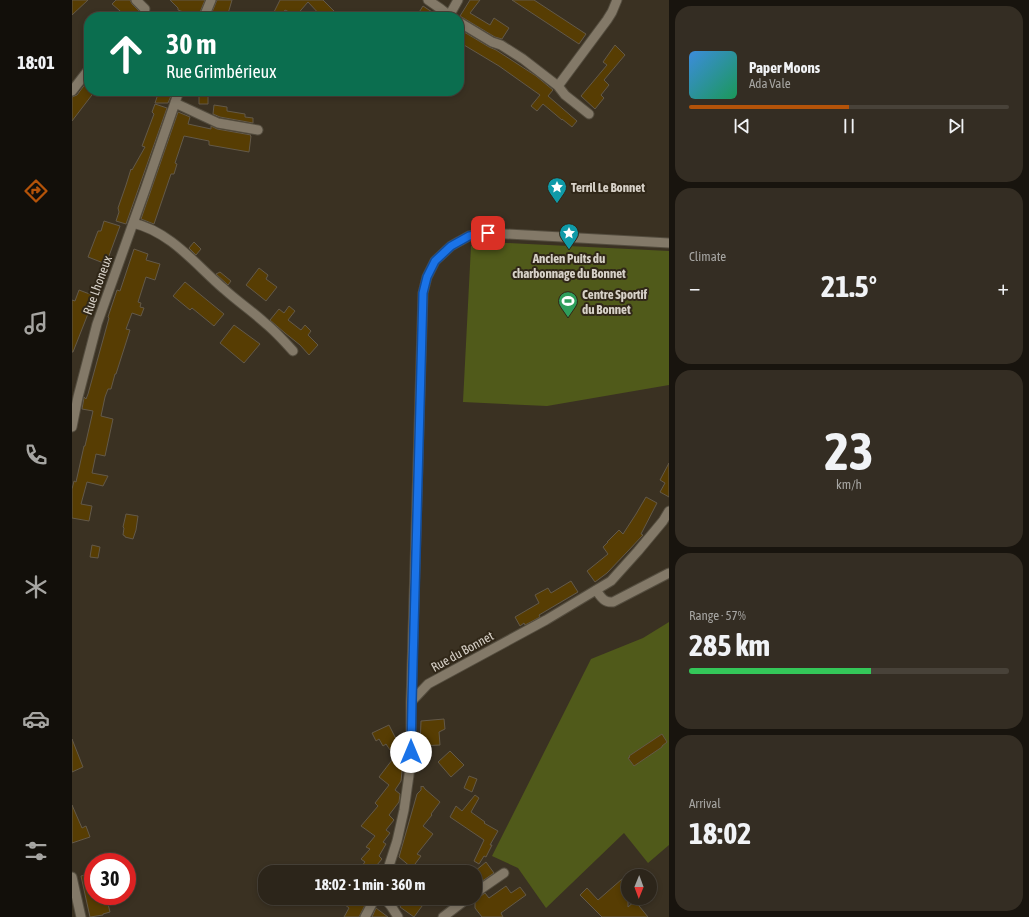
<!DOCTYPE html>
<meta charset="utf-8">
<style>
:root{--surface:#2c251a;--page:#342d23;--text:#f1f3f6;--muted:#a6a5a2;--line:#484239;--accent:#b45309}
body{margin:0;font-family:"Asap Condensed",sans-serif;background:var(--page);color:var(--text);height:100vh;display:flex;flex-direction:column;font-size:15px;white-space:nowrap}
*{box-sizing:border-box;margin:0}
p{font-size:13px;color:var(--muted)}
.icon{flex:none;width:22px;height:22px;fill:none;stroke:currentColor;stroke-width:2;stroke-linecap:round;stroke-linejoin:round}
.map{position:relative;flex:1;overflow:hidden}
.details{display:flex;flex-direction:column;gap:6px;padding:6px;background:#18140e;width:360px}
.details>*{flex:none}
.guide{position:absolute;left:12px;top:12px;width:380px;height:84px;border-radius:16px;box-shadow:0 2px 6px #0003,0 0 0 1px var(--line);background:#0b6e4f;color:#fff;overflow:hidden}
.needle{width:26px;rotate:181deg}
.fabs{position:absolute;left:549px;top:869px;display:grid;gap:8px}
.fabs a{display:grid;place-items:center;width:36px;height:36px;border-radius:50%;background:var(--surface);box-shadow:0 2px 6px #0003,0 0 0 1px var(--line);font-size:20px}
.speed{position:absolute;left:12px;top:853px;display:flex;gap:8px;font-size:20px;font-weight:700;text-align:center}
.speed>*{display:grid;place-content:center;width:52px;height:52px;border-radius:50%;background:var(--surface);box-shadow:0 2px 6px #0003,0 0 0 1px var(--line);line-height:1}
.speed .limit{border:6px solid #d22;background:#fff;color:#111}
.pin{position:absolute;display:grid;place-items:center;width:34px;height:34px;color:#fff;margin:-17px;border-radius:8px;box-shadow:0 2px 6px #0006}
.me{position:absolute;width:44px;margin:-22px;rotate:0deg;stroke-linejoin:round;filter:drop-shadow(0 0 3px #0008)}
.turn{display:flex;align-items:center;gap:14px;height:84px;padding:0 16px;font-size:18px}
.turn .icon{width:52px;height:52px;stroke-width:2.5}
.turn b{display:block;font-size:28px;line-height:34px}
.big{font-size:30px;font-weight:700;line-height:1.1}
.details .card{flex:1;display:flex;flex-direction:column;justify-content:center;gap:6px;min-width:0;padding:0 14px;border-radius:16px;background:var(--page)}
.details .dial{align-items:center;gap:0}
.dial b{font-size:52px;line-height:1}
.song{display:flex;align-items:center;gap:12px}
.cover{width:48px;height:48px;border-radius:6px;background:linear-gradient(135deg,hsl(210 70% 55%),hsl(150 70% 35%))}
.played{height:4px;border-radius:2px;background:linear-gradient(90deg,var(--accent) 50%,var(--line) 50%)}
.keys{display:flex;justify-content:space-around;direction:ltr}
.heat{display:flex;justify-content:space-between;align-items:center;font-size:22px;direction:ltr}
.charge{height:6px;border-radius:3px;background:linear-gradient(90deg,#34c759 57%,var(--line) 0)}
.trip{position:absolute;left:186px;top:865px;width:224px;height:40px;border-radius:16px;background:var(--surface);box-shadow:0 2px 6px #0003,0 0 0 1px var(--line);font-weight:700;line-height:40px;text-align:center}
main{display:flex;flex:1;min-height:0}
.tabs{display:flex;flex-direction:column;width:72px;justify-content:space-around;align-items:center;background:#120f0a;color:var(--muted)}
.tabs .icon{width:28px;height:28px}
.tabs .active{color:var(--accent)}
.tabs b{font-size:18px;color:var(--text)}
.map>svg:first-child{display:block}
.green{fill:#505a1a}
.building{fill:#573d03;stroke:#635949}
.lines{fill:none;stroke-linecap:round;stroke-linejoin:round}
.minor-casing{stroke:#544d3f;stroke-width:11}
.minor{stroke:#837968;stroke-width:9}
.route-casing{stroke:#114b97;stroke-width:10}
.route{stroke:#1a73e8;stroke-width:7}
.labels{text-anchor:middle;stroke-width:4;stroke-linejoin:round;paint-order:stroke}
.poi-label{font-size:13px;font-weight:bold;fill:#d7d1c8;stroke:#302718;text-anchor:start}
.street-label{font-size:13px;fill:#d7d1c8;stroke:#302718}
</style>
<main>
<nav class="tabs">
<b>18:01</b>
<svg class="icon active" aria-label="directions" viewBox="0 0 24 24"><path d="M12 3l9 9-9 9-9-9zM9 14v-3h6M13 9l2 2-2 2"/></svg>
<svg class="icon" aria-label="music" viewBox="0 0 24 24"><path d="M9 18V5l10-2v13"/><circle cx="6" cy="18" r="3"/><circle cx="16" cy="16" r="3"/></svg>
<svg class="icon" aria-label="phone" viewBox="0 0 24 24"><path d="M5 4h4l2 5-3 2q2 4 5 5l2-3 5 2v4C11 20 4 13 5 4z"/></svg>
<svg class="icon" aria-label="climate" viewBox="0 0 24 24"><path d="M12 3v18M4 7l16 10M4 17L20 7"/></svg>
<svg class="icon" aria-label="car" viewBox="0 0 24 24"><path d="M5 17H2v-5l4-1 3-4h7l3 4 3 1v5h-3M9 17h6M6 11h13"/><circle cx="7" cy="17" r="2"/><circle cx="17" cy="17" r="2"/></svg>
<svg class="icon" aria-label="filters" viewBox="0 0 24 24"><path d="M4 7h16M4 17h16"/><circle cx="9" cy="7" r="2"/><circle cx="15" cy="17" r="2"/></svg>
</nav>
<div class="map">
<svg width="597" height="917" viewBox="0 0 597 917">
<rect width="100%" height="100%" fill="#3a3122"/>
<path class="green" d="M408,243H435L597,251V385L475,406L391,402L399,246Z
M597,622V845L576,863L552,833L474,908L446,868L420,856L519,659L571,638Z"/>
<path class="building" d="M0,0H16L0,15Z
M44,0H58L60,4L70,14L66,17L61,11L55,17L40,4Z
M98,0H133L126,17H112L114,13L106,10V8Z
M145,0H160L155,17H138Z
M208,0H251L268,17H250L236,2L229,10L225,16L213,10L209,17H206L201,14Z
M398,0H408L398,13L418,25L422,18L437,28L430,39L423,37L388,16Z
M440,0H462L514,34L507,44Z
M351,6L357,10L368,17H344Z
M387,29L417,47L424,50L464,76L481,90L476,96L505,121L500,127L490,119V120L471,104L465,111L459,106L468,95L427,66L387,42Z
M543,45L553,55L532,80L537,85L529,95L532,98L523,109L509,96L535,65L531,62Z
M17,79V91H23L0,121V97L5,95Z
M87,91H101L96,103H83Z
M127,96H136V104H127Z
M83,104L95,108L54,224L44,221L47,212L46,208L54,185L59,169L60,170L73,147L70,146L82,114L80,112Z
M142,105L155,107V111L173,114V117L181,118V123L148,117L141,114Z
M106,112L118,117L116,124L139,129V126L145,129L179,135L178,136H179L177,152L137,145V141L112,136L103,163L105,164L102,174H99L82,224L69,219Z
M32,221L48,226L34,264L16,257L26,231H29Z
M122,242L129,249L124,255L117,248Z
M62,249L76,254L74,260L88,264L83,280L74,277L66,302L69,303L68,307L72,308L69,316L60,313L54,329L58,330L44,374H43L39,389H36L33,397L29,416L41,419L33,456L24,454L20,473L36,476L31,486L15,482L9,504L20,506L17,521L0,518V489L2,481L4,482L12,446H13L21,411L10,409L12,398V397L14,399L16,394L37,318L36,317L45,290L48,291Z
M187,268L196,275L194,279L205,287L194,301L174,285Z
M148,272L159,281L156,285L144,274Z
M113,282L152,314L142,326L120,308L118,310L101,296Z
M7,290L23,296L1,352H0V300L3,301Z
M217,306L223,311L216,320L229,330L233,325L239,331L236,335L246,345L237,355L228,345L213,333L198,320L207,309L212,313Z
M162,325L188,344L172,363L148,343Z
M597,463V497L588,492L593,483L588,480Z
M574,497L585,503L569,534L571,535L555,552L535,573L523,582L515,571L536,554L531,547L536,542H535L547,530L551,534L564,514Z
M54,514L66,516L64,530L61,539L53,537V536L51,535L52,528L51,527Z
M20,545L28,547L26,558L18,557Z
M499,581L506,592L467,615L468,617L453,625L452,623L448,626L443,617L467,603L463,595L476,588L479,593Z
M372,719L373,729L367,732L368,745L348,746L349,721Z
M317,725L327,745L318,750L314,744L311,746L307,739L304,741L300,733Z
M590,734L595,742L590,746V747L562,766L556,758L558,757L557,756Z
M0,739L11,767L0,772Z
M378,751L392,765L379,777L366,762Z
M320,760L331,761L329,781L323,790L328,794L327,802L317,815L322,820L314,830L318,833L311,842L314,844L307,856L310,859L299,872H285L293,862L289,859L298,849L294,847L303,836L289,826L306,806L303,803L317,785L307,777Z
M397,776L405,779L400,792L392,788Z
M349,786L350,787L351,786L353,789L368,802L359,814L360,815L351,826L361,834L345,854L349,856L340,868L327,857L345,794L349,790Z
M403,795L407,798L399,812L413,822L412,823L426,831L418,845H420L414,857L412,856L407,864L402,861L412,840L378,817L384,806L390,811Z
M0,805L10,828L14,826L18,837L0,843Z
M414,862L422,873L403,886V871Z
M21,873V896H34L38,912L31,914V915L18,917L9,876Z
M550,879L556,887V907L563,901L576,917H530L508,895L515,888L526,900Z
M434,886L439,893L448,887L454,895L429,913L431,917H410L403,908V899L406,898L413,893L417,898Z
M277,898H292L295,901L287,917H272L277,908L272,904Z
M335,898H348L353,902L342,917L328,907Z
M304,908L316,917H300Z"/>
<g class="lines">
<defs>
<path id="minor" d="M64,0L73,9
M356,0L369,9L379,17
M377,16L386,0
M132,17L139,0
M387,22L420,42L429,45L451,59L486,86L493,95L517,114
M486,86L535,20L540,12L545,0
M0,91L17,69
M103,103L146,123L186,130
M61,223C99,232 124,265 152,289C165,301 180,311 193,323C203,331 212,341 221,351
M0,427L6,397L25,324L74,187L107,91
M524,590C529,597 532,603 541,602L597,573
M339,702L356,684L474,620L539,581L566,551L591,521L597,511
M315,872L325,841L332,810L337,775L339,752V702L351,293L355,277L363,261L379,246L397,236L416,233L597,243
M0,877L9,917
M403,893L432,873
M312,898L319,906L326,917
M293,917L303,898
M371,917L396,898"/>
</defs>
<use href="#minor" class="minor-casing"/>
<use href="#minor" class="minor"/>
</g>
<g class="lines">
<defs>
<path id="route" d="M339,752L340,702L351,293L355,277L363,261L379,246L397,236L416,233"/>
</defs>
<use href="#route" class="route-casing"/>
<use href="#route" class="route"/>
</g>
<defs>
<symbol id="sight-pin" viewBox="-11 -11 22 30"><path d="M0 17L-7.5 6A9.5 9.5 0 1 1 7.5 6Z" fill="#0f9aa8" stroke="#302718"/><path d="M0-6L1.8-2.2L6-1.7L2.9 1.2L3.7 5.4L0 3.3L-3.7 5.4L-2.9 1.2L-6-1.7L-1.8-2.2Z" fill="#fff"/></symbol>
<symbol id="stadium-pin" viewBox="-11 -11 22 30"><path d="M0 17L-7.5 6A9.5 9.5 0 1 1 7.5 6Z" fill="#2e9e5b" stroke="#302718"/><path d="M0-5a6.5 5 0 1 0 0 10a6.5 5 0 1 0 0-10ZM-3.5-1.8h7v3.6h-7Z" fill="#fff"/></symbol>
</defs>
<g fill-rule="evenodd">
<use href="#sight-pin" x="474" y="176" width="22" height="30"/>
<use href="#sight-pin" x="486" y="222" width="22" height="30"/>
<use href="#stadium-pin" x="485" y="290" width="22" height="30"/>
</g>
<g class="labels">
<g class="poi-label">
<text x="499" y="192">Terril Le Bonnet</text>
<text x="497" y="263" text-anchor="middle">Ancien Puits du<tspan x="497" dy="15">charbonnage du Bonnet</tspan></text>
<text x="510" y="299">Centre Sportif<tspan x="510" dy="15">du Bonnet</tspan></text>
</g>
<g class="street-label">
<text transform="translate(25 285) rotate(-70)" y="5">Rue Lhoneux</text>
<text transform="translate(390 651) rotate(-29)" y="5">Rue du Bonnet</text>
</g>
</g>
</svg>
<div class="fabs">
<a><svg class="needle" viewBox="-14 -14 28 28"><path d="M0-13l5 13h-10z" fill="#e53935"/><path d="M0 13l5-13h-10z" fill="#a6a5a2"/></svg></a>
</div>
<div class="speed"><div class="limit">30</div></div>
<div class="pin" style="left:416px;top:233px;background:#d93025"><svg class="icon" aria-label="arrive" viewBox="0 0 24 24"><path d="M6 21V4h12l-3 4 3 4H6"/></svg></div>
<svg class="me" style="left:339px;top:752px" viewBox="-20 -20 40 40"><circle r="19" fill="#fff"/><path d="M0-13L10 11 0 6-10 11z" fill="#1a73e8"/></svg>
<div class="trip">18:02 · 1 min · 360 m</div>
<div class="guide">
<div class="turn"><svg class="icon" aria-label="ahead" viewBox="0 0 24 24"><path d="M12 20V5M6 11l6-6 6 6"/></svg><div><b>30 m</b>Rue Grimbérieux</div></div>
</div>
</div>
<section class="details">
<div class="card">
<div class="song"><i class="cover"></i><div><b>Paper Moons</b><p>Ada Vale</p></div></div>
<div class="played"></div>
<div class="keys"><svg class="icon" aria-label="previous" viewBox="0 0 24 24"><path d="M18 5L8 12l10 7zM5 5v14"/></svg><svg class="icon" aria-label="pause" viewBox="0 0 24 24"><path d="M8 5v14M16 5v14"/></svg><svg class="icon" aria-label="next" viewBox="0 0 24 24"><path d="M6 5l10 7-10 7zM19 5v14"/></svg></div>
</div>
<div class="card"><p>Climate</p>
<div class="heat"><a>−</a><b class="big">21.5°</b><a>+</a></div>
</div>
<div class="card dial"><b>23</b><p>km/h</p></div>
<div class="card"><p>Range · 57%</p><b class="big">285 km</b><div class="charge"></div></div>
<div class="card"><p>Arrival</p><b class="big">18:02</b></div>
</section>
</main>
